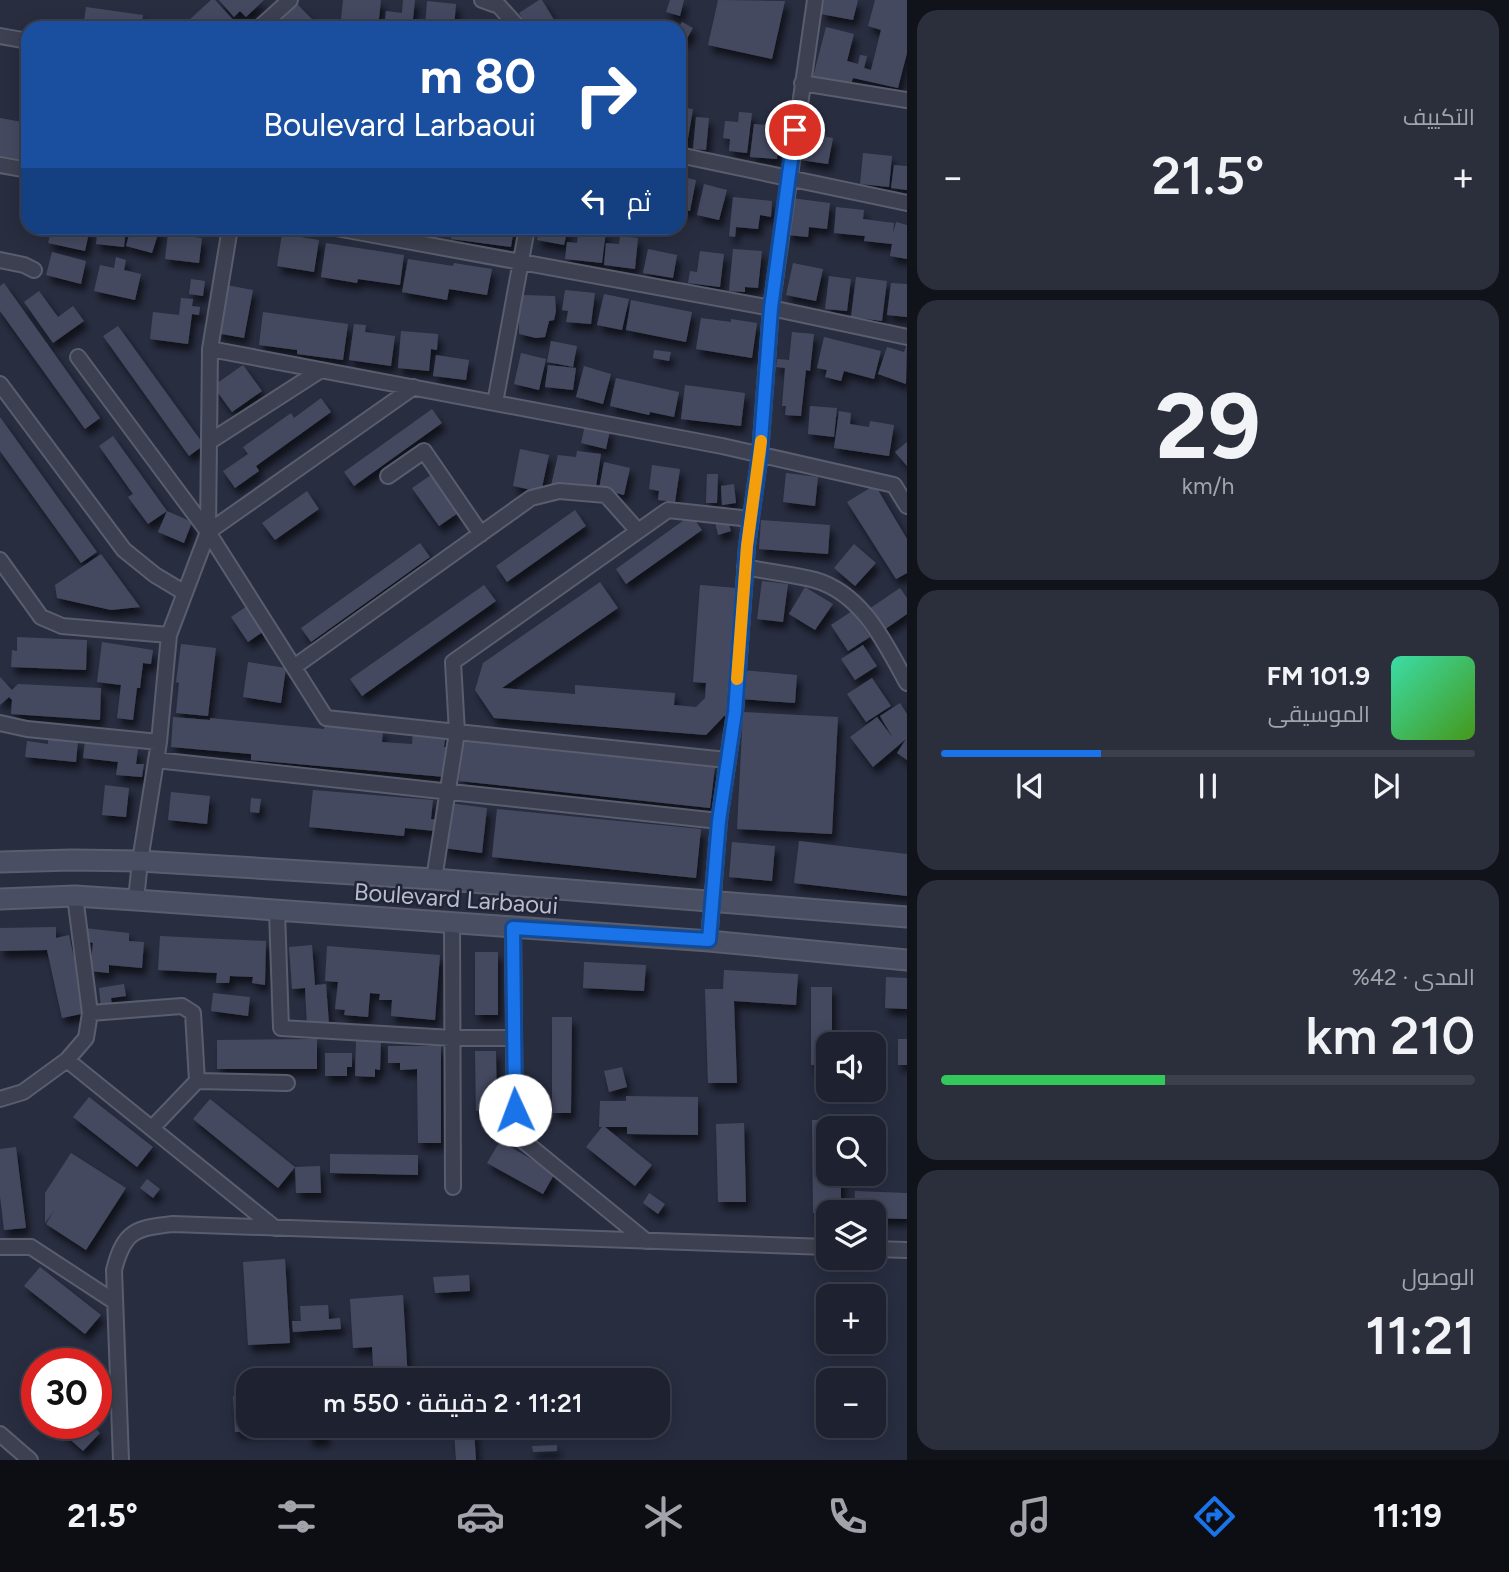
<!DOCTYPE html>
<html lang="ar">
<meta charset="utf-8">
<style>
:root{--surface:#1e2230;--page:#2b2f3c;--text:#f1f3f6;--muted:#a1a4ab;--line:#3c3f4c;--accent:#1a73e8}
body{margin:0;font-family:Figtree,Cairo,sans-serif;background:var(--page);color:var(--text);direction:rtl;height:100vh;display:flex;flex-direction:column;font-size:26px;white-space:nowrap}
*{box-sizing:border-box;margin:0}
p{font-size:23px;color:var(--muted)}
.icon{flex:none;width:38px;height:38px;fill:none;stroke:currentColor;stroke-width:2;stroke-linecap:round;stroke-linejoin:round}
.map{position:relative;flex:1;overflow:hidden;direction:ltr}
.panel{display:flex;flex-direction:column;gap:10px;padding:10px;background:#10131a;width:602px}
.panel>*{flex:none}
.hud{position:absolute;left:21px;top:21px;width:665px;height:214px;border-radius:21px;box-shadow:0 4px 18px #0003,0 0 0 2px var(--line);direction:rtl;background:#1a4fa0;color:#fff;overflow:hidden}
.controls{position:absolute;left:816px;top:1032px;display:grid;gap:14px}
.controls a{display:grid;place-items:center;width:70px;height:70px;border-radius:14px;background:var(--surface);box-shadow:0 4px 18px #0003,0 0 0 2px var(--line);font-size:35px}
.speed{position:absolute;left:21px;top:1348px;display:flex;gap:14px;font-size:35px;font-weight:700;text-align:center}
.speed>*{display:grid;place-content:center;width:91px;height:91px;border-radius:50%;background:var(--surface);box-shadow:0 4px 18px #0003,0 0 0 2px var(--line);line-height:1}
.speed .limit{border:10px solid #d22;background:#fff;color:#111}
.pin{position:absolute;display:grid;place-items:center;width:60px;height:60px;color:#fff;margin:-30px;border:4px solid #fff;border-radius:50%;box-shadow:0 2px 7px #0007}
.me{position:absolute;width:77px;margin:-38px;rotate:358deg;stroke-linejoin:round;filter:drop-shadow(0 0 5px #0008)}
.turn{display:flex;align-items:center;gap:24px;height:147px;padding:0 35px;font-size:32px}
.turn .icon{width:91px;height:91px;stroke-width:2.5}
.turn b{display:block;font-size:49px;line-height:60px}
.then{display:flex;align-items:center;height:66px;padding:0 35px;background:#0003;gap:14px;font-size:26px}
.big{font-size:52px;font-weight:600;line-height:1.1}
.panel .widget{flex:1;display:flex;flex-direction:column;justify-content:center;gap:10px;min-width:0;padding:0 24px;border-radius:21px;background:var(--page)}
.panel .dial{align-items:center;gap:0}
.dial b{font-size:91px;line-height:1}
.song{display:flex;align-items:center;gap:21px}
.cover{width:84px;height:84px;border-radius:10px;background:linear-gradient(135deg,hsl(160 70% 55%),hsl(100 70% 35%))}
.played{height:7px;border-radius:4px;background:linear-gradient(90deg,var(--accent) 30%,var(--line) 30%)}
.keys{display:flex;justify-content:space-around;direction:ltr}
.heat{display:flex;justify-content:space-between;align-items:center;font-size:38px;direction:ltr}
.charge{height:10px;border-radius:5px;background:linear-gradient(90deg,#34c759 42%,var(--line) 0)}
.trip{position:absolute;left:236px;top:1368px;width:434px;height:70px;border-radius:21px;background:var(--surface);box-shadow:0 4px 18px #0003,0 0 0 2px var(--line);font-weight:600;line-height:70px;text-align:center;direction:rtl}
.tab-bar{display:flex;height:112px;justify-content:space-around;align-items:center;background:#0c0e13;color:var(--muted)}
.tab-bar .icon{width:49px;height:49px}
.tab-bar .current{color:var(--accent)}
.tab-bar b{font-size:32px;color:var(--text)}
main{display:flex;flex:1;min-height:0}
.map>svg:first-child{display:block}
.building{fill:#454a60;filter:url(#shadow)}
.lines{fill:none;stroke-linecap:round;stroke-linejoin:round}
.minor-casing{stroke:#5a5d6d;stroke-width:18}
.secondary-casing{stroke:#5a5d6d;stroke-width:23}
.minor{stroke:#3c4050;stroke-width:14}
.secondary{stroke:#4a4e63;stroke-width:19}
.route-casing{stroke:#114b97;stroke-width:18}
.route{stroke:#1a73e8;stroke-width:12}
.slow{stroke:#f59e0b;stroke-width:12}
.labels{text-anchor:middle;stroke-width:5;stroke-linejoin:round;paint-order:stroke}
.street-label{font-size:24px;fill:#b9bcca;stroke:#212436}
</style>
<main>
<section class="panel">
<div class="widget"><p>التكييف</p>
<div class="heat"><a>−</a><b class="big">21.5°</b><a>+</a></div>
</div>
<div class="widget dial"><b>29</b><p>km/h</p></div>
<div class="widget">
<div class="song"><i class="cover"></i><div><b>101.9 FM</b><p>الموسيقى</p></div></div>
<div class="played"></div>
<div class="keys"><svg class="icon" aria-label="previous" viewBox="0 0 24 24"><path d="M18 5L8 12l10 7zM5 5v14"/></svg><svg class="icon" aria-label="pause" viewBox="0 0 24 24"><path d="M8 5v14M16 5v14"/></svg><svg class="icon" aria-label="next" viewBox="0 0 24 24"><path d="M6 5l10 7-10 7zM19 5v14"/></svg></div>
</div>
<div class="widget"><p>المدى · 42%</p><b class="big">210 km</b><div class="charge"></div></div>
<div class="widget"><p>الوصول</p><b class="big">11:21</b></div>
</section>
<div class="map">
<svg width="907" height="1460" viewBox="0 0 907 1460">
<defs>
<filter id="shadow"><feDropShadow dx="4" dy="7" stdDeviation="3.5" flood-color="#0009"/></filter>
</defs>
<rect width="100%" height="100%" fill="#282d40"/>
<path class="building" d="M211,0H215L236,23L230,28H195L188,21Z
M219,0H264L246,17L240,11L234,17Z
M343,0H381L378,28H340Z
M403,0H415L412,28H384L386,11L402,13Z
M539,0H542L556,23L547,28H528L519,13Z
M670,0H684L680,16L666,12Z
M718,0L785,1L772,59L708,45Z
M824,0H858L853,20L821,14Z
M875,0H907V53L898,88L853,78L850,87L813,77L826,27L854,34L847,61L858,64L860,55L867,56L864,68L871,70L881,30L868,26Z
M427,1L456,4L454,28H425Z
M296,3L319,26L274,28L272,27Z
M86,7L143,15L141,28H83Z
M148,21L177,24L176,28H147Z
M682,22L693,28L685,42L679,38V27Z
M679,107L693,109L686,150L679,149Z
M739,112L752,113L747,153L729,151L730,139L723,138L725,121L738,122Z
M696,117L709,118L706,150L693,149Z
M0,118L28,123V164L0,158Z
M754,124L780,126L777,159L750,157Z
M805,133L833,138L828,164L800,160Z
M863,153L892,156L889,187L860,184Z
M894,165L907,166V190L891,188Z
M679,176L696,180L690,211L679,209Z
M704,184L727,190L719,220L697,215Z
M733,197L772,201L771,217L760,215L758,229L736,227L735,237L729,236Z
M791,198L830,203L827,229L809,227L808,237L787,235Z
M836,207L864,210L863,219L894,223L893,234L896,222L907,225V259L890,256L892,244L864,241L865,236L834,233Z
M52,228H90L85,251L48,243Z
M98,228H126L124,247L96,244Z
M131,228H160L152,253L126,246Z
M453,228H514L511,247L451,239Z
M540,228H568L564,245L537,240Z
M579,228L606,231L602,263L565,259L567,242L577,243Z
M168,234L202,238L199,263L165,259Z
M282,234L319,240L314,272L277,266Z
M620,236L638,238L635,269L604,265L606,243L619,244Z
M326,243L404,255L400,285L358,279L357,283L321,277Z
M648,249L677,255L673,278L643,273Z
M733,249L762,251L758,288L745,287V292L729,291Z
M700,251L724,254L720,287L688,283L690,271L697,272Z
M52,252L86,261L81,284L46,275Z
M116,257L126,260L124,270L141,274L135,300L94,291L100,265L114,268Z
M408,259L453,266L454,263L492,269L487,295L449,289L447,300L402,292Z
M793,263L823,269L816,301L786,295Z
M829,276L851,279L847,311L825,309Z
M856,277L887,281L882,321L851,317Z
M191,279L205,281L203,296L189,294Z
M4,283L100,418L85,429L0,311V286Z
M891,283L907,284V317L887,315Z
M226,285L253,290L244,338L216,333Z
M565,290L595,293L591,324L566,322L568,311L562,310Z
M39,291L58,317L73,306L84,321L53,343L24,302Z
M604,294L629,299L622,330L597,325Z
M522,295L555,296L556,311L554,320L549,321L545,337L536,338L519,334V310Z
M181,298L193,299L192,306L200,307L199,315L192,314L188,344L150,339L153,312L179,315Z
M631,300L692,312L686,342L626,330Z
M263,312L348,324L343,360L297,354V350L259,345Z
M701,318L731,322V319L757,323L752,358L696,349Z
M354,324L366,325L365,332L395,336L391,366L349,360Z
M118,326L204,445L189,456L103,336Z
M401,331L438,334L437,350L431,349L429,371L398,368Z
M792,332L814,334L810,371L806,370L801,416L785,415L786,406H782L785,368L776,367L777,359L789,360Z
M824,337L881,351L874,379L844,371L841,381L825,377L827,370L817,368Z
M551,341L577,346L573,367L547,362Z
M907,344L906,384L878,374L887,347L904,352Z
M654,350L671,352L669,361L653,358Z
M521,353L546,359L539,390L514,384Z
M436,355L469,360L466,380L433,376Z
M243,365L262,391L232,412L213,386Z
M548,365L576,368L573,390L545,387Z
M584,366L611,374L603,404L576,397Z
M616,378L679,392L674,417L650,412L649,415L610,406Z
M685,385L745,393L741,426L681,419Z
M321,398L331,412L256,466L259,471L235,488L223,471L248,454L243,447L291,413L294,418Z
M810,406L837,408L834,437L808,434Z
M432,409L442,423L354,486L344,472Z
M839,411L851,413L850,424L869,427L870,421L894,425L889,456L834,448Z
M0,417L97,552L81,563L0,451Z
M585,425L610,430L606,449L581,443Z
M113,436L167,511L192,522L184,543L158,532L167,511L148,524L128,497L133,494L99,446Z
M907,442V466L895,452Z
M520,449L549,455L541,492L513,486Z
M577,451L601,454L595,493L551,486L558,455L576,457Z
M604,462L630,468L624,495L599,489Z
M652,465L680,469L675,502L658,500L659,491L649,489Z
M786,473L818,477L815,506L783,502Z
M707,474H718L717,503H706Z
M431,475L458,513L439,526L412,488Z
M734,484L736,503L722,505L721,486Z
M875,485L907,539V573L896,579L847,502Z
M307,491L319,509L275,540L262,523Z
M575,510L586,526L507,582L496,566Z
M691,515L702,530L626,584L616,569Z
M727,519L731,531L718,535L715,522Z
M761,520L830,525L828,554L759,549Z
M420,543L430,557L311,642L301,628Z
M854,544L876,563L855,586L834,568Z
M101,554L140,607L111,610L57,598L55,585Z
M762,581L788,584L783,622L757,619Z
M600,582L618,608L502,688L575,694V685L675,693L674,705L696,707L705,698L706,683L693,682L700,585L737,588L728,712L706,735L494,718L475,690L483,663Z
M484,585L496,601L362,696L350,679Z
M805,587L833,604L815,630L789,614Z
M900,588L907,598V614L884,630L869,609Z
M250,604L267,629L248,642L231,617Z
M852,611L870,637L848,651L831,625Z
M17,637L87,640L86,670L11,667L12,650L17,651Z
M102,642L153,650L151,664L143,663L140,688H137L133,720L117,718L121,685L97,682Z
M181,644L216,648L208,716L176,713L179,683L176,682Z
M863,645L877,666L855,680L841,659Z
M248,662L286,668L281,703L243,697Z
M742,670L797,675L795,703L740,699Z
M0,677L12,690L18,684L101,688L100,720L11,714L12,700L9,697L0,705Z
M872,678L891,706L866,722L847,694Z
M900,703L907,714V760L897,753L906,739L873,767L850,737L877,717L893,738L880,716Z
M743,712L838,717L832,834L737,829Z
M173,717L210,720V718L324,729L325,724L352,726V728L383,731L382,742L412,744L413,731L446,734L444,747H448L445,777L251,760V754L171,747Z
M48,738L78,741L76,762L25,757L27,741L48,744Z
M463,739L715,767L710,808L459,781Z
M85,741L119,744V747L138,749L136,764H144L142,777L116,775L118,762L83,758Z
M105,785L129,788L126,817L102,815Z
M313,790L433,800L431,819L437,820L435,831L405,828L404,836L309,827Z
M171,792L210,796L207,824L168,820Z
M251,798L261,799L259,813L250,812Z
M449,803L487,808L482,853L443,848Z
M497,809L701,829L696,878L492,857Z
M799,841L907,854V896L794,883Z
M732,842L775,846L772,881L729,877Z
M56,927V938L69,935L86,1013L62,1018L47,950L0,951V928Z
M84,928L129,933V941L144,942L142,968L109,965V973L90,971L93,943L83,941Z
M160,936L266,941L265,985L252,983L253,977L230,976L229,983H216L217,973L158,970Z
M312,945L315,985L326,984L329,1024L307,1025L305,988L292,989L289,947Z
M327,946L440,955L435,1020L391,1016L392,1000H379L380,994L370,993L368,1017L344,1015L345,1010L335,1009L338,982L325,981Z
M475,952H498V1015H475Z
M584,962L646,965L644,991L583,988Z
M724,970L798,974L796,1005L734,1001L737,1083H708L705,989H723Z
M886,977L907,978V1009L885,1008Z
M124,984L126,996L111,998L112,1006L101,1008L99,988Z
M811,987H832V1045H828V1065H811Z
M213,993L250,997L248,1016L211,1011Z
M552,1017H572L571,1113H552Z
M317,1039V1069H217V1040Z
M356,1039L381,1040L380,1070L375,1069V1077L355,1076Z
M898,1039H907V1065H898Z
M388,1046H441V1143H418L417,1069L400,1070V1063H388Z
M475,1051H496L497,1111H476Z
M325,1053H352V1067H347V1076H325Z
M622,1067L627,1087L609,1092L604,1071Z
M626,1096L698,1097V1135L627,1134V1127H605L652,1165L635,1186L586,1147L602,1127H599L600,1101H626Z
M89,1097L153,1147L137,1167L73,1117Z
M210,1099L295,1167L320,1166L321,1193H296L295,1167L278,1188L193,1119Z
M812,1120H840V1129H828V1174H841V1212L813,1213Z
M744,1123L746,1202H718L716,1124Z
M500,1141L555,1173L543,1194L487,1163Z
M16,1147L26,1228L4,1230L0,1196V1149Z
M71,1153L126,1188L86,1250L46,1224L54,1211L45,1223V1193Z
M330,1154L418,1155V1175L330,1173Z
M147,1179L160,1189L153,1198L140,1188Z
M855,1191L907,1193V1219L873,1218V1213H854Z
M649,1193L665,1204L658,1214L643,1203Z
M285,1259L290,1343L248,1345L243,1262Z
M40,1267L101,1315L85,1334L24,1286Z
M469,1275L470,1291L435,1293L433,1277Z
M403,1295L408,1381H374L372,1347L353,1348L350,1299Z
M328,1305L329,1319L340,1318L341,1329L293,1332L292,1321H301L300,1306Z
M248,1395V1426H299V1428L235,1432L233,1396Z
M52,1423H90L100,1433L83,1451Z
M308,1426H325L326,1439L309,1440Z
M474,1429L476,1460H456L454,1431Z
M557,1445V1451L533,1452L532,1446Z"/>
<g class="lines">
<defs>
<path id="minor" d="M482,0L499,6L519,28
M259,28L290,0
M0,36L28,41
M802,83L907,100
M679,155L907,203
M0,165L28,170
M336,228L771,308L907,337
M0,260L24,265L34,270
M210,349L722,446L894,485L907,506
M78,357L208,532L326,718L457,732L453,662L668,510L751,519
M0,384L124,550L155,575L185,593
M495,403L527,228
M209,442L321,370
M388,476L424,451L481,534
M208,532L414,387
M0,560L41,617L62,626L169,635
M745,567C768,572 792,574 815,580C863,594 885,643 907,683
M294,667L531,498L559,491L606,495L638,531
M0,723L27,729L159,742
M156,760L719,821
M434,879L457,732L727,760
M136,900L140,861L159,742L169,635L208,532L210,349L229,234L232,228
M277,911L281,1028L452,1038H513
M452,924L453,1187
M513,928L515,1134L646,1241
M709,941L719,821L735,712L747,546L760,454L771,308L815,0
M90,1013L182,1006L193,1013L197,1081
M67,1060L275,1228
M0,1099L23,1092L67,1060L86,1038L90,1013L75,896
M152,1128L197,1081L287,1083
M0,1247H31L115,1302
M873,1249L907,1250
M0,1434L30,1460
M121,1460L114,1270C124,1231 135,1228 173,1224L828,1247"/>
<path id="secondary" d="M0,862L72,860L140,861L434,879L907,917
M0,899L75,896L136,900L709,941L907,960"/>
</defs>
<use href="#minor" class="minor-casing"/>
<use href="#secondary" class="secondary-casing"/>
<use href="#minor" class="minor"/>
<use href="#secondary" class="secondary"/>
</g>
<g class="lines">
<defs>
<path id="route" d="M515,1110L513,928L709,940L719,821L735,712L747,546L760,454L771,308L795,130"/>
</defs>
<use href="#route" class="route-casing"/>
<use href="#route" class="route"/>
<path class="slow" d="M737,679L747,546L761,441"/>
</g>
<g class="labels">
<g class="street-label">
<text transform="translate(456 899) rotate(4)" y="8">Boulevard Larbaoui</text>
</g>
</g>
</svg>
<div class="controls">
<a><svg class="icon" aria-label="sound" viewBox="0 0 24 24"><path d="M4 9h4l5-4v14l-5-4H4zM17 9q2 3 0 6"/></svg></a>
<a><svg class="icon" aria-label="search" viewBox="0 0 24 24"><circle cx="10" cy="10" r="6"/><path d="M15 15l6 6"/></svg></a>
<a><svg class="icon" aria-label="layers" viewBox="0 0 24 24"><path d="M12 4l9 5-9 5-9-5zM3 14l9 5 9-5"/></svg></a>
<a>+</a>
<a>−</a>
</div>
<div class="speed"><div class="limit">30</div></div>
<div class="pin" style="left:795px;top:130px;background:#d93025"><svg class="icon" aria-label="arrive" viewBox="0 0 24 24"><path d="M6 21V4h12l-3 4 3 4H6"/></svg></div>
<svg class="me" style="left:515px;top:1110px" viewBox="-20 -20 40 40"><circle r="19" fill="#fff"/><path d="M0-13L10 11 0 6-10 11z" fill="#1a73e8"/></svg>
<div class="trip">11:21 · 2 دقيقة · 550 m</div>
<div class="hud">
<div class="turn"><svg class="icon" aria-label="right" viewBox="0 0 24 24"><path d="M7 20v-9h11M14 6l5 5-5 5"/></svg><div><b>80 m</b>Boulevard Larbaoui</div></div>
<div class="then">ثم<svg class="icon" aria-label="left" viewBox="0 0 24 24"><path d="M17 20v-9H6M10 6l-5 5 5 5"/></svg></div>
</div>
</div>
</main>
<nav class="tab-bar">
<b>11:19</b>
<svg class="icon current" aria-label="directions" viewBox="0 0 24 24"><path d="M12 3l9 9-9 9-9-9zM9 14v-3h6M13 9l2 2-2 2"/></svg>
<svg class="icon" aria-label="music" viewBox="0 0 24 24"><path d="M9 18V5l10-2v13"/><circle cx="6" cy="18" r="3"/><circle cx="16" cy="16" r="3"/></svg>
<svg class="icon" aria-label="phone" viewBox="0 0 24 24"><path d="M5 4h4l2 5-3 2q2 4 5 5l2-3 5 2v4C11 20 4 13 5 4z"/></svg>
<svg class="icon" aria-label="climate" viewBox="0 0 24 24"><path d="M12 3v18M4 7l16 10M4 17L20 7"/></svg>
<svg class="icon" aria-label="car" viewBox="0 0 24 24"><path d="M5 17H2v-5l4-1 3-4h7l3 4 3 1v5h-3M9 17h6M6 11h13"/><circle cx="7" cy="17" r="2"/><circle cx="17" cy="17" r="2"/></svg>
<svg class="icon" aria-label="filters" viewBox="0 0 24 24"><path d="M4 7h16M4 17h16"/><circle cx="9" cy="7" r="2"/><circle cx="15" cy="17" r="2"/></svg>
<b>21.5°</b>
</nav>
